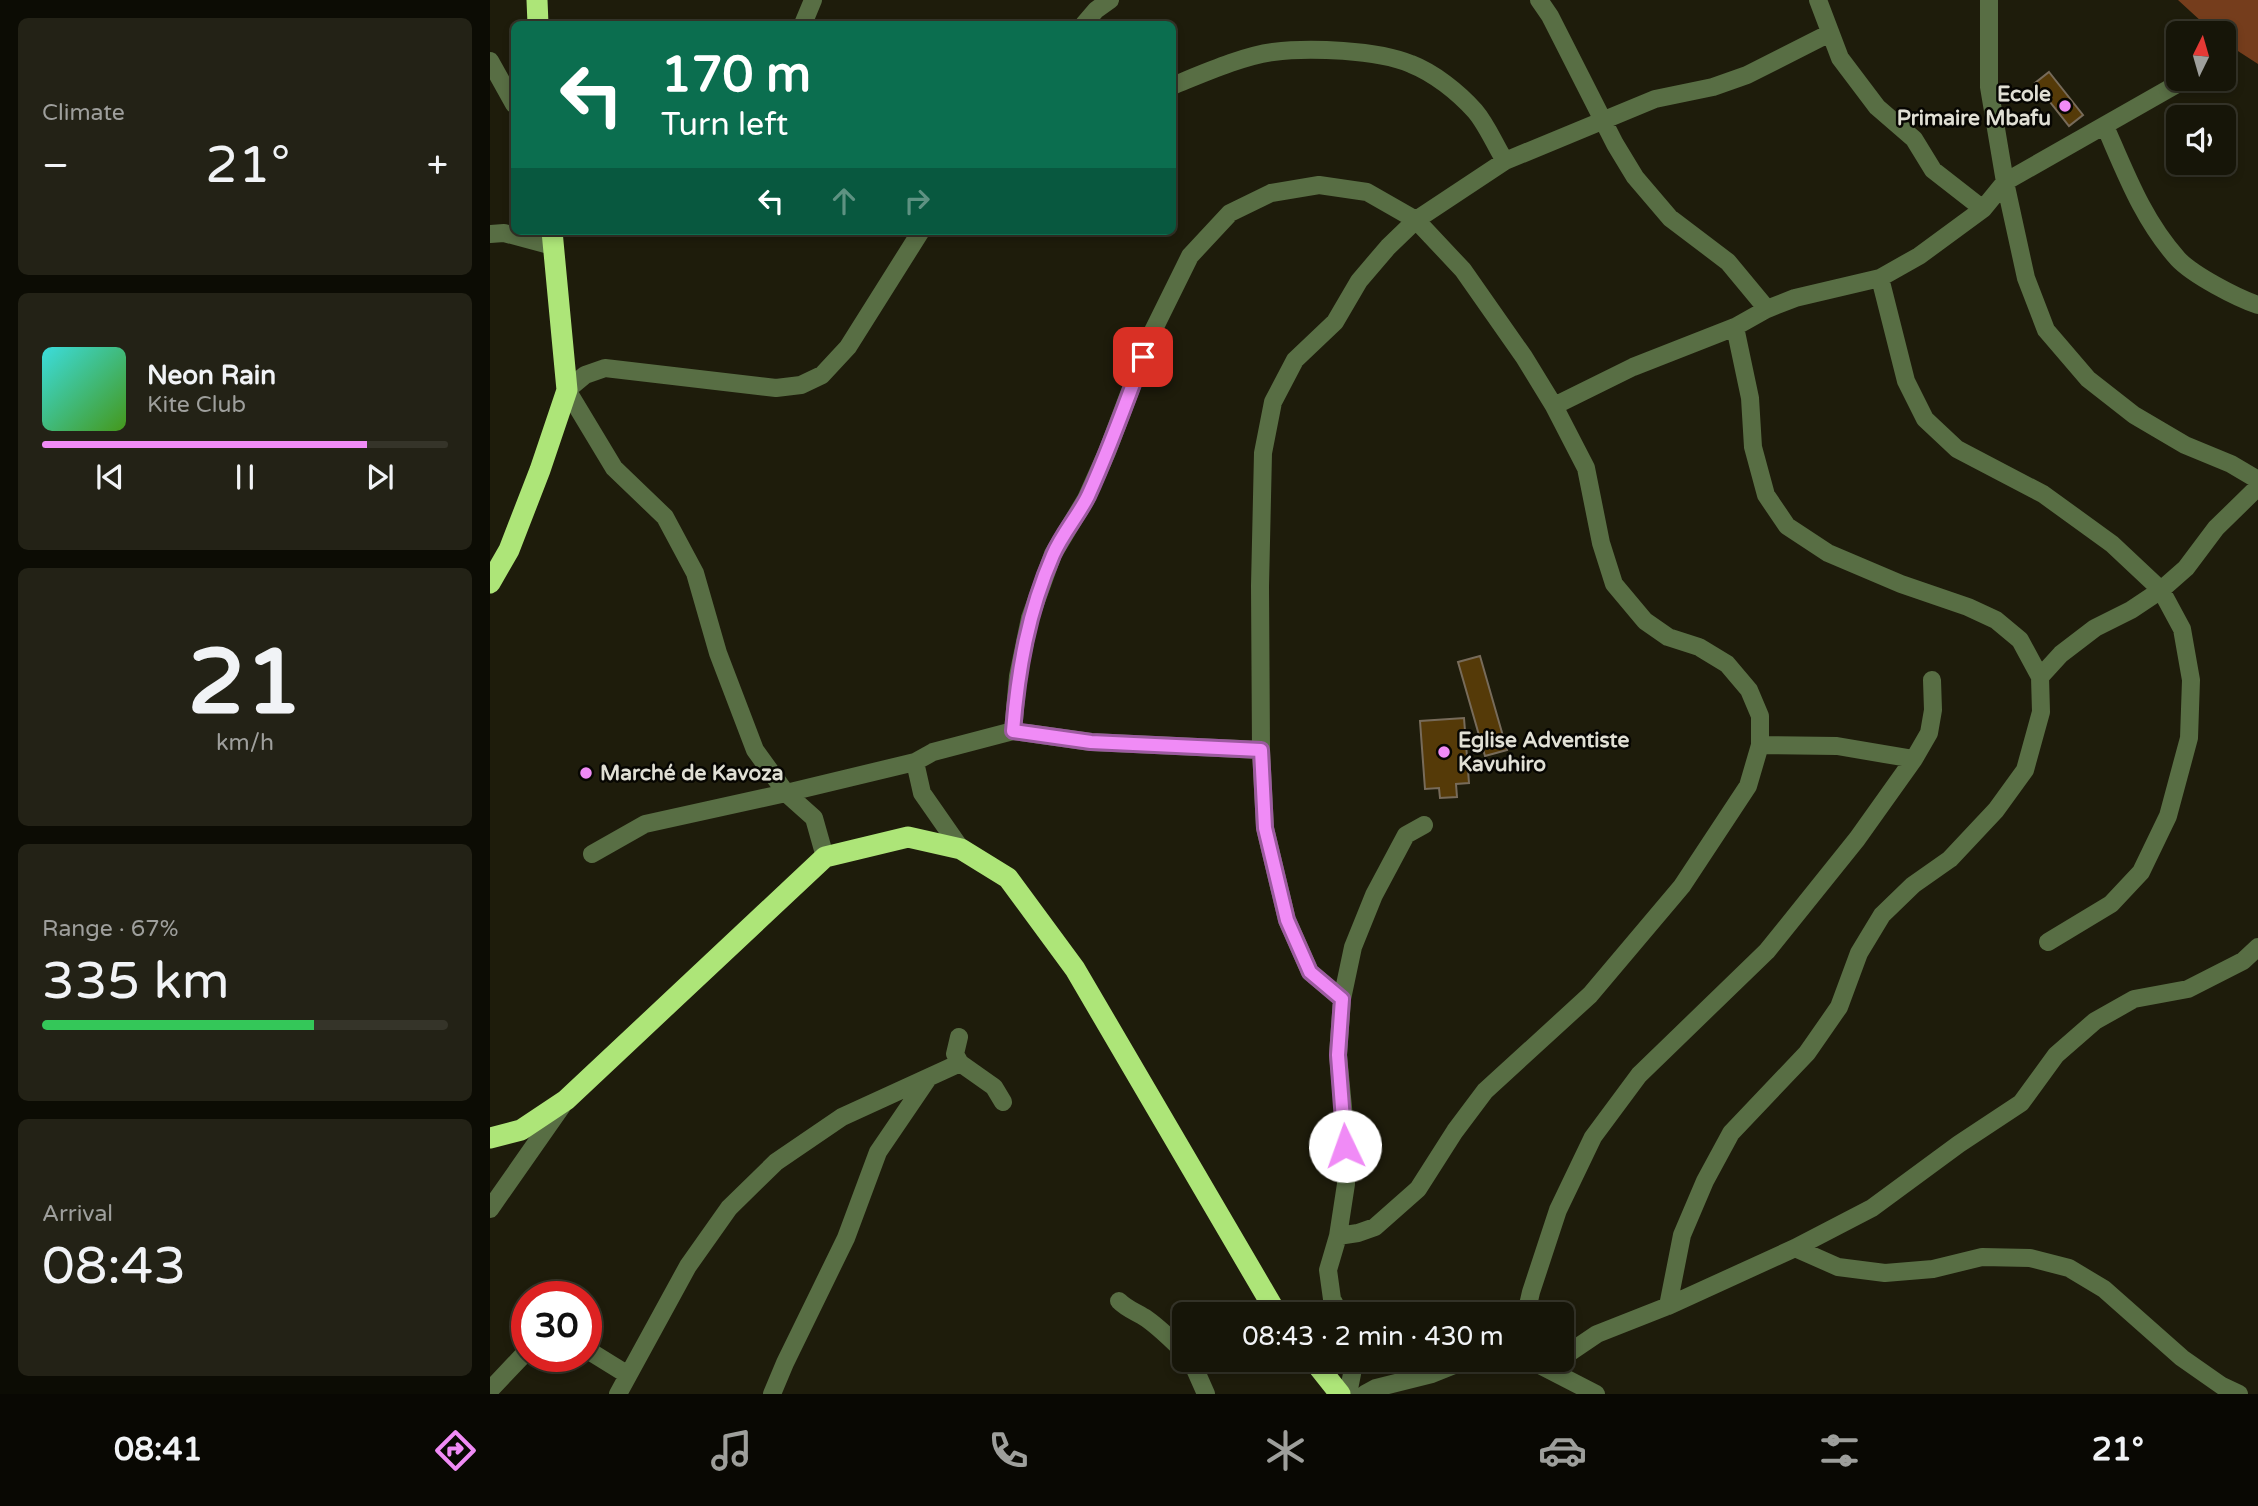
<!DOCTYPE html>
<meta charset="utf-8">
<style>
:root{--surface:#161508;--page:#232216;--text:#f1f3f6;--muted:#9e9f9c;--line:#353429;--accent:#f08bf6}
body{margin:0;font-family:"Varela Round",sans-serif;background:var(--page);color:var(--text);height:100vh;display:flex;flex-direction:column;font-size:26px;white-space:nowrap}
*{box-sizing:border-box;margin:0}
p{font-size:23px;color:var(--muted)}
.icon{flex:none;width:38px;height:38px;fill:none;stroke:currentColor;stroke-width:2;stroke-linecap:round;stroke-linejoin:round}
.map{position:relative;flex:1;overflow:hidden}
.details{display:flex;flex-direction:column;gap:18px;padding:18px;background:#0c0c04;width:490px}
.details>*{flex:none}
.hud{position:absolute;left:21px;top:21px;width:665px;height:214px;border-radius:10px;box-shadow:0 4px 10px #0003,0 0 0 2px var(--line);background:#0b6e4f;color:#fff;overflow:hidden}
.needle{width:46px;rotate:5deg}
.fabs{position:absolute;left:1676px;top:21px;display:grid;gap:14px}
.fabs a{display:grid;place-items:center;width:70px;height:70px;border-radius:10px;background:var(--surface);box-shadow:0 4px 10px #0003,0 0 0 2px var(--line);font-size:35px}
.speed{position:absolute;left:21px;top:1281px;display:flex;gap:14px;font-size:35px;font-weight:700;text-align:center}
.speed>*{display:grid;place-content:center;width:91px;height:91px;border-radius:50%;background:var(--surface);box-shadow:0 4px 10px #0003,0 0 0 2px var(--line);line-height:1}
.speed .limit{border:10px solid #d22;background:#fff;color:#111}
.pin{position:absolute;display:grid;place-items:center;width:60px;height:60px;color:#fff;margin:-30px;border-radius:14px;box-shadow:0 4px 10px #0006}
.me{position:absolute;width:77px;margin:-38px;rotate:357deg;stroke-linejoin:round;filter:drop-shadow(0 0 5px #0008)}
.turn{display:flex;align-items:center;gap:24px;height:147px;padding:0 35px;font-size:32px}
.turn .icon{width:91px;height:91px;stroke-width:2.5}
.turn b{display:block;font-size:49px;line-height:60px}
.lanes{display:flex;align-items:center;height:66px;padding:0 35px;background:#0003;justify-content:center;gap:35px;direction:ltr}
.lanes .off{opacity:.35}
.big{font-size:52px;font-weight:600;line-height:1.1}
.details .widget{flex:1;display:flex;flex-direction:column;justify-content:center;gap:10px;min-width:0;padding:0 24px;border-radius:10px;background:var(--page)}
.details .dial{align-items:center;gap:0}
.dial b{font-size:91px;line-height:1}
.song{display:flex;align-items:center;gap:21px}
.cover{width:84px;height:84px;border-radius:10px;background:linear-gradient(135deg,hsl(180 70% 55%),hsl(100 70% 35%))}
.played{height:7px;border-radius:4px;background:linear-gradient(90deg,var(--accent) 80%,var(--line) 80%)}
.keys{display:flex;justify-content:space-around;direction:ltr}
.heat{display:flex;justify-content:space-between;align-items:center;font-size:38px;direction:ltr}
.charge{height:10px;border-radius:5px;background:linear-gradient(90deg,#34c759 67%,var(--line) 0)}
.trip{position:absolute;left:682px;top:1302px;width:402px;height:70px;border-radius:10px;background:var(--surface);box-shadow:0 4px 10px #0003,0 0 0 2px var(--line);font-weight:600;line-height:70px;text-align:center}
.menu{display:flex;height:112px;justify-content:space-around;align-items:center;background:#090803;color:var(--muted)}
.menu .icon{width:49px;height:49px}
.menu .current{color:var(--accent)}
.menu b{font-size:32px;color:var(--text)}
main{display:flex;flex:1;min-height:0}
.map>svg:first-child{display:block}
.forest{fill:#753d1c}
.building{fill:#553a08;stroke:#776b5a;stroke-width:2}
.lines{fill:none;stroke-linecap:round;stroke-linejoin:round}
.minor{stroke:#586e44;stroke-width:18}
.highway{stroke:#ade578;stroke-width:21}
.route-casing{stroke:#9c5aa0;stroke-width:18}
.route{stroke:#f08bf6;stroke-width:12}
.poi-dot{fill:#f08bf6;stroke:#070602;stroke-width:2.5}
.labels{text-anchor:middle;stroke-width:5;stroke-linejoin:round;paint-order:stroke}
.poi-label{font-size:21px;font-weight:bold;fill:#e0dfd4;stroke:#070602;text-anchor:start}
</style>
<main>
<section class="details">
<div class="widget"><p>Climate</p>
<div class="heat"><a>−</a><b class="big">21°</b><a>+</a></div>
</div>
<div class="widget">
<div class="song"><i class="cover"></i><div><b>Neon Rain</b><p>Kite Club</p></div></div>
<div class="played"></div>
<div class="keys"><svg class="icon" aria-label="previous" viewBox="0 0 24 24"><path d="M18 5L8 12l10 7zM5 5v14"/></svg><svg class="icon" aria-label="pause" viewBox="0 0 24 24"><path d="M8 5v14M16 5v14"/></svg><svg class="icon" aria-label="next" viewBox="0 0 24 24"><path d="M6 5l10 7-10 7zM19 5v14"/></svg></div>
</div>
<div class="widget dial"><b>21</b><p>km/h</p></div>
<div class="widget"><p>Range · 67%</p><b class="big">335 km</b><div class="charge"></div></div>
<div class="widget"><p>Arrival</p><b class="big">08:43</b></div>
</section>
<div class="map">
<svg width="1768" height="1394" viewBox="0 0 1768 1394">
<rect width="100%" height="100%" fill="#1e1c0b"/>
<path class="forest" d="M1688,0H1768V64L1734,42V33H1724Z"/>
<path class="building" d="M1559,72L1593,115L1579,126L1545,83Z
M990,656L1017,750L995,756L968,662Z
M974,718L979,783L966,784L967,797L950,798L949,788L935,789L930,721Z"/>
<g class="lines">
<path class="minor" d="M1049,0L1060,16L1125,144L1145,177L1180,218L1238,262L1277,309
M1328,0L1350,58L1387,107L1424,139L1443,170L1493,209
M1499,0V87L1515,182L1536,278L1556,330L1598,379L1644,415L1695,445L1741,464L1768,480
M313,24L323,0
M594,24L606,10L620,0
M0,61L24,104
M682,86C712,74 752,56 783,52C819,47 888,50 921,64C944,73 968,92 985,111C997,125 1005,145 1015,161
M1615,126C1636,174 1653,220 1688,259C1703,275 1747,298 1768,305
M0,234L14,233L63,246
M1390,278L1416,381L1435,419L1467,449L1553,494L1622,544L1671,590L1692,629L1701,680L1699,738L1678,816L1651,872L1621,904L1558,942
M1064,406L1143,367L1245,327L1277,309L1305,298L1390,278L1429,256L1493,209L1515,182L1696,79
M1550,677L1571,654L1605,628L1641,610L1671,590L1696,568L1726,528L1768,487
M523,731L528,676L540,618L563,554L596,499L617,452L662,333L700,256L740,213L781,193L829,185L877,192L926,220L973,270L1034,357L1064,406L1096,468L1111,543L1124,584L1155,621L1178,637L1209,647L1237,664L1259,690L1270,716V745L1258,786L1192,886L1100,995L995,1091L965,1131L928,1189L885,1227L868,1233L848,1236
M1270,745L1347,746L1424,759
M425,762L432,793L471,849
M102,854L155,824L296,793L425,762L443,752L523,731L601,742L771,750
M335,857L324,818L296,793L265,750L228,653L205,573L175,517L124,468L77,390L95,375L115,368L286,388L311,385L332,375L358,347L431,231
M852,999L820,972L797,920L775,828L771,750L770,586L773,453L783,402L805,360L845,322L869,281L898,247L926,220L1015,161L1165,99L1223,87L1257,75L1340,33
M469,1037L465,1054L470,1063L504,1087L513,1102
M0,1209L72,1106
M1305,1248L1348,1267L1395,1273L1443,1269L1492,1257L1540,1258L1579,1268L1614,1289L1692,1358L1732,1386L1749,1394
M629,1301C638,1310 647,1312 657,1319C671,1329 683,1341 695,1353
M1178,1306L1192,1235L1215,1181L1241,1133L1317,1053L1349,1007L1369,953L1392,915L1423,885L1460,859L1506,810L1535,770L1551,712L1550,677L1530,640L1506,620L1478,607L1411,584L1338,553L1297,526L1276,495L1263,447L1260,398L1245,327
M850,1314L842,1299L838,1270L848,1236L856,1184L855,1128L848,1055L852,999L863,947L884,895L916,835L934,825
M1036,1314L1041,1292L1068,1210L1103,1137L1149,1075L1277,951L1367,839L1424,759L1439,733L1443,710L1442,680
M96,1349L138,1375
M1073,1357L1107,1334L1178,1306L1305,1248L1382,1208L1469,1144L1531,1103L1566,1055L1605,1021L1644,999L1698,989L1753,961L1768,947
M701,1360L716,1394
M1040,1360L1106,1394
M0,1390L37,1351
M128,1394L198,1266L239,1208L286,1162L352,1117L470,1063
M282,1394L295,1363L356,1238L388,1152L437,1080
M858,1394L862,1374L860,1360
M875,1394L886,1388L942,1374L977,1360"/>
<path class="highway" d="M47,0L48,24
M0,583L19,550L50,470L77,390L62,231
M0,1138L31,1130L76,1100L335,857L418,837L471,849L518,878L585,969L787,1314
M823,1360L850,1394"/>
</g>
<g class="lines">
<defs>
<path id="route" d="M653,357C636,403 619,450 598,496C588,516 572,534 563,555C538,612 528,670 523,731L601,742L771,750L775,828L797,920L820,972L852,999L848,1055L855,1146"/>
</defs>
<use href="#route" class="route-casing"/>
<use href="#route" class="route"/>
</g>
<g class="poi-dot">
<circle cx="1575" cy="106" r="7"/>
<circle cx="954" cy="752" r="7"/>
<circle cx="96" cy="773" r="7"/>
</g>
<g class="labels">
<g class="poi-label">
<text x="1561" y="101" text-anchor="end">Ecole<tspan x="1561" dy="24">Primaire Mbafu</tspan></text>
<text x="968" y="747">Eglise Adventiste<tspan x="968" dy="24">Kavuhiro</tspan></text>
<text x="110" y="780">Marché de Kavoza</text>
</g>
</g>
</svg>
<div class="fabs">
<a><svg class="needle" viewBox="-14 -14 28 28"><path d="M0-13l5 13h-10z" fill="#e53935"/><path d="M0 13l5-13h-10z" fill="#9e9f9c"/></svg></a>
<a><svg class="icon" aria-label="sound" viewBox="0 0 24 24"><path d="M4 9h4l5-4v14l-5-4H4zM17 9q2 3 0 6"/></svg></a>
</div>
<div class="speed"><div class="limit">30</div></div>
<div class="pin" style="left:653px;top:357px;background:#d93025"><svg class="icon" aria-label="arrive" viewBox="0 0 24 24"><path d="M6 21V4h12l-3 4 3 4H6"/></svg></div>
<svg class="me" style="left:855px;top:1146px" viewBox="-20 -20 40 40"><circle r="19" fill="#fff"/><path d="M0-13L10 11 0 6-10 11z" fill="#f08bf6"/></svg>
<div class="trip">08:43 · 2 min · 430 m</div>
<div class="hud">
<div class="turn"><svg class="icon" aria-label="left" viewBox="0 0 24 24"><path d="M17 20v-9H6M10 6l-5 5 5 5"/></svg><div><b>170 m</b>Turn left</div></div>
<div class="lanes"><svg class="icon" aria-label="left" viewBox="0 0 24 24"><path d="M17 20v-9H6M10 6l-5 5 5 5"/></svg><svg class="icon off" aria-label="ahead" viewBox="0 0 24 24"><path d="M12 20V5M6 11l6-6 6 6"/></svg><svg class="icon off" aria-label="right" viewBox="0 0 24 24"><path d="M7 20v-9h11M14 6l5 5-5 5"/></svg></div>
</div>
</div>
</main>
<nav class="menu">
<b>08:41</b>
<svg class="icon current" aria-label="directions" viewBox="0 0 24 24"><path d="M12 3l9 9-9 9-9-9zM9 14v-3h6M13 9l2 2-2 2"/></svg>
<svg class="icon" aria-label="music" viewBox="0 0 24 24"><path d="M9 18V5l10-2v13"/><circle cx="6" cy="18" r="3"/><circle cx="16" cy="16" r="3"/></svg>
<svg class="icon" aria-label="phone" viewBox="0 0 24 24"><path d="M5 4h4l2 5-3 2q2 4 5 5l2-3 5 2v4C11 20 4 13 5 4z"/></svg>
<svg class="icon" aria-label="climate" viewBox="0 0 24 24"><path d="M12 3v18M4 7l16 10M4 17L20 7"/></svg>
<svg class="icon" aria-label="car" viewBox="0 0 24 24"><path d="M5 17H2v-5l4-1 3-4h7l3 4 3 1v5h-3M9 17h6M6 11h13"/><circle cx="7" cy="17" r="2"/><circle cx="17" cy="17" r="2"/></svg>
<svg class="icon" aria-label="filters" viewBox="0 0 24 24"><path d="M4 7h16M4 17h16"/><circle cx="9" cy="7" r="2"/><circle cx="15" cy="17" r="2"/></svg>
<b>21°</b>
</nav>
